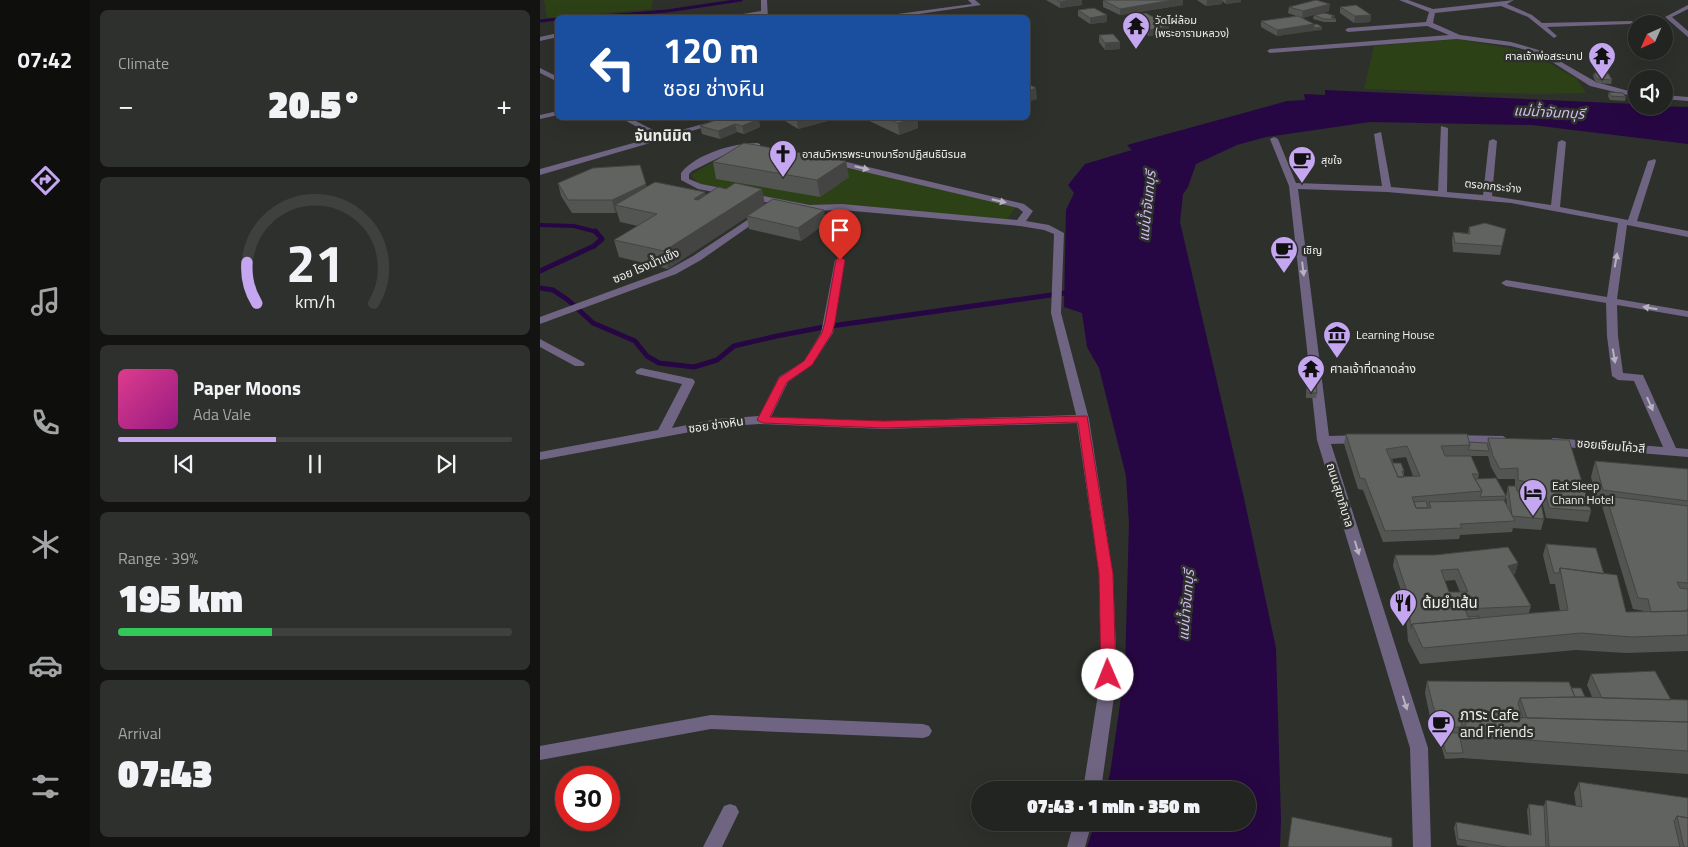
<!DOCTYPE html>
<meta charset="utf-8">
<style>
:root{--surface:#222421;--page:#2e302e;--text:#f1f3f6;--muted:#a2a4a5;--line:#3f413f;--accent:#c5a7f1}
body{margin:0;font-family:"Titillium Web","Noto Sans Thai",sans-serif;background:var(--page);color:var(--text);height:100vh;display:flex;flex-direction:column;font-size:19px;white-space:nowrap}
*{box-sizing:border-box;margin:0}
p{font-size:16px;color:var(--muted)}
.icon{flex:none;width:28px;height:28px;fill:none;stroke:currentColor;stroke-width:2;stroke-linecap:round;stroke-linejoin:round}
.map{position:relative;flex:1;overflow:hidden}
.details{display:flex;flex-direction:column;gap:10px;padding:10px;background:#131412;width:450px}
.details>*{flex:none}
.guide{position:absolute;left:15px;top:15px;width:475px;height:105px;border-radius:8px;box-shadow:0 5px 20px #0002,0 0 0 1px var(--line);background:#1a4fa0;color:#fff;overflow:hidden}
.needle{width:32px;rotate:225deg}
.controls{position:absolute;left:1088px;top:15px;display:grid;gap:10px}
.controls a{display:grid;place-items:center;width:45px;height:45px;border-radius:50%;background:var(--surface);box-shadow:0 5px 20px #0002,0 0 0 1px var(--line);font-size:25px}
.speed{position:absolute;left:15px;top:766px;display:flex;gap:10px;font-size:25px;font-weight:700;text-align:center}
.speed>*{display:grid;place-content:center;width:65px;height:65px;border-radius:50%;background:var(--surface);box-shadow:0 5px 20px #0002,0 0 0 1px var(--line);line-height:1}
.speed .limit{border:8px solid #d22;background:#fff;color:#111}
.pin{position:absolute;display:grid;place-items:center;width:42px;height:42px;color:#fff;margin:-51px -21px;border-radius:50% 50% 50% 0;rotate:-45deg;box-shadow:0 0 5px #0007}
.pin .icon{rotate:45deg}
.me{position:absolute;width:55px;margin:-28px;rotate:359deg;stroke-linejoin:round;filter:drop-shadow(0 0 4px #0008)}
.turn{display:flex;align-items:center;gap:18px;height:105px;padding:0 25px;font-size:22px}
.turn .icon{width:65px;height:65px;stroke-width:2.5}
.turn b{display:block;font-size:35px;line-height:42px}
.big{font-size:38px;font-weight:800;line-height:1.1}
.details .card{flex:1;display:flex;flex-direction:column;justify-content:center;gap:8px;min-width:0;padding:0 18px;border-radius:8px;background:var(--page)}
.details .dial{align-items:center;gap:0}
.dial svg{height:130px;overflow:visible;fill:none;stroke:var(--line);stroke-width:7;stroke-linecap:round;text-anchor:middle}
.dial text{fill:var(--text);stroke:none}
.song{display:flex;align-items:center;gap:15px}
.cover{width:60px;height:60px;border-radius:8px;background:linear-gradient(135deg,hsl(330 70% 55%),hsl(310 70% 35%))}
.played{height:5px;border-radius:2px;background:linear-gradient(90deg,var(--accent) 40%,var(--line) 40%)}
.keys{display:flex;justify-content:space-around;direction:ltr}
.heat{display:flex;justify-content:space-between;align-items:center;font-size:28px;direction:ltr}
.charge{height:8px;border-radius:4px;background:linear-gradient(90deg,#34c759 39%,var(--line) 0)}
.trip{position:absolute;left:431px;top:781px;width:285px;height:50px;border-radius:25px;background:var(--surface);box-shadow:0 5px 20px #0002,0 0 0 1px var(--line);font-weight:800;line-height:50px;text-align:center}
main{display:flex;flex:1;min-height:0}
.tabs{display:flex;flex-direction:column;width:90px;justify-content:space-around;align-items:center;background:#0e0e0d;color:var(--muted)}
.tabs .icon{width:35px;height:35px}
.tabs .on{color:var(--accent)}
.tabs b{font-size:22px;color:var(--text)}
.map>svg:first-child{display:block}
.green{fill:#2d4117}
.water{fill:#270743}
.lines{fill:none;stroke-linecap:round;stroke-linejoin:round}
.stream-far2{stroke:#270743;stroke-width:3}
.stream-far1{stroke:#270743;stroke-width:4}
.stream{stroke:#270743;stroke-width:5}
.minor{fill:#6f6481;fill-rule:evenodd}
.wall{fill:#535553;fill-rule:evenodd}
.shaded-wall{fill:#444543}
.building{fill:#616360;stroke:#444543;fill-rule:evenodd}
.oneway{fill:#b6b2be}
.route{fill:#e11d48;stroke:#92132f}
.labels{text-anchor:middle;stroke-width:5;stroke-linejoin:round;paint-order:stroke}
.far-poi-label{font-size:11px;fill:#f0f1ef;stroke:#2e302c;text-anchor:start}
.far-street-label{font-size:11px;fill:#f0f1ef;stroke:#2e302c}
.street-label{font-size:12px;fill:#f0f1ef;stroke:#2e302c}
.poi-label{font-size:12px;fill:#f0f1ef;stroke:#2e302c;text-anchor:start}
.water-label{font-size:14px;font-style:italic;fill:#d1bbf3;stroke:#2e302c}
.far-district-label{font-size:15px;font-weight:bold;fill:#f0f1ef;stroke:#2e302c}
.near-poi-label{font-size:15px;fill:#f0f1ef;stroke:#2e302c;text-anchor:start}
</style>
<main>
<nav class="tabs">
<b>07:42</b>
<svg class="icon on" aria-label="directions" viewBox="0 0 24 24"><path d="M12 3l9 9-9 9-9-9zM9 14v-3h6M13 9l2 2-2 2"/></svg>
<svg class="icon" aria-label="music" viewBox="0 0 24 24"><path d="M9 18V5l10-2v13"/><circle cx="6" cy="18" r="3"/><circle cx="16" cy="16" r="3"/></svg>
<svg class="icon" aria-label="phone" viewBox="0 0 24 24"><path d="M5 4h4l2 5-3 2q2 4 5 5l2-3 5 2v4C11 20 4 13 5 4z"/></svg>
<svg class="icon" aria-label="climate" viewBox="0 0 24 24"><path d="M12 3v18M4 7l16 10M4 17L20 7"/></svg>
<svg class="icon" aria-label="car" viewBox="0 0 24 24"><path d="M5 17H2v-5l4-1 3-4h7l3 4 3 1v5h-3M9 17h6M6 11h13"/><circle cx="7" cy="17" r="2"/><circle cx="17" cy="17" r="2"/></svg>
<svg class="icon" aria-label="filters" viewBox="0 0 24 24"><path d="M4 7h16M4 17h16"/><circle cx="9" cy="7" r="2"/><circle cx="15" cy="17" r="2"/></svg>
</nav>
<section class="details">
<div class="card"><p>Climate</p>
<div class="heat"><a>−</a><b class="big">20.5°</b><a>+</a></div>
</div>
<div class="card dial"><svg viewBox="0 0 100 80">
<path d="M14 69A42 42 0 1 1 86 69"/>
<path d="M14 69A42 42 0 0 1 8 44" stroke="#c5a7f1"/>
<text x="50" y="56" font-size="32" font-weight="700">21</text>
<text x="50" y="72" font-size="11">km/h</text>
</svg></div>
<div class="card">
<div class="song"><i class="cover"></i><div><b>Paper Moons</b><p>Ada Vale</p></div></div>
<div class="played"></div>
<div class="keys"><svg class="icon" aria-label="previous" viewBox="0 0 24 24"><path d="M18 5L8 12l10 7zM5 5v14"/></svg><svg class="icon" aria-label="pause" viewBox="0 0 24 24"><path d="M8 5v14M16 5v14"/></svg><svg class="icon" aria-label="next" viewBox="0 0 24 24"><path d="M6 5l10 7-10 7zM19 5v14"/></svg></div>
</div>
<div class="card"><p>Range · 39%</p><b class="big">195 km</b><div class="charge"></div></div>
<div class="card"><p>Arrival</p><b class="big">07:43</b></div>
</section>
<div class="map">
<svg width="1148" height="847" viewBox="0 0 1148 847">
<rect width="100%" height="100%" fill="#2e302c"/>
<path class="green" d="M4,0H113L111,9L7,18Z
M918,39L989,52L1037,79L1046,93L999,94L824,89L834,46Z
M196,148L323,171L476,207L467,220L299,204L273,206L159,184L151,175Z"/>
<path class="water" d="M785,90L1096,104V106L1148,107V144L992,125L830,122L726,137L697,145L656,164L648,187L643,194L640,222L704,498L736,648L741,820L740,847H547L555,823L708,822V790H565L570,774L585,669L589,523L586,476L559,368L547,347L542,313L524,307L526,210L534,193L528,185L545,164L592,150L587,145L747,101L765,100L764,94L785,95Z"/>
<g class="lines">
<path class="stream-far2" d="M41,18L127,11L201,0
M0,21L18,19"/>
<path class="stream-far1" d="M0,225L34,226L57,232"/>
<path class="stream" d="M0,271L54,246L62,239L55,231
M0,288L13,290L28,300L53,323L95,341L107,356L119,363L154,367L177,360L194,346L237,336L284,327L532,292"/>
<path class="minor" d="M221,0H227L228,18H222V14L178,18L221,11Z
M428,0H435L441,5L351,18H328L432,4Z
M859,0H868L893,9L974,0L967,4L992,15L1002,23L1092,21L1093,22L1090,24L1007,27L1017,36L1014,38L988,17L961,6L895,13L893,23L920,35L971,42L1002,51L1056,82L1096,93V97L1050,86L998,53L971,46L917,39L730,53L727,51L730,49L909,35L887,26L808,32L805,30L808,28L886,22L889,12Z
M1148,5V9L1132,17L1148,31V37L1125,17Z
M18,33V37L0,41V37Z
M0,68L18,77V82L0,73Z
M1124,95L1148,97V101L1124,99Z
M18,111V115L0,119V115Z
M81,118H90L123,135L185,118H196L0,175V169L115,137Z
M901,126L908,128L907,192L943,195L949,141L953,139L957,141L952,196L1011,205L1018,142L1022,140L1026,142L1020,207L1088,220L1108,161L1115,159L1116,161L1097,221L1148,231V237L1087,225L1077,299L1148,311V317L1077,305L1078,336L1083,373L1103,375L1136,448L1148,449V457L1013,446L1007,442L1013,438L1123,447L1094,381L1078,380L1072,376L1067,336L1066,303L966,286L961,283L966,280L1067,297L1078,223L971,203L847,192L758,189L789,436L821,435L827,439L821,443L791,444L888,748L891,847H873L870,748L777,440L749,186L730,139L734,137L738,139L756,183L842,186L834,134L841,132L851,187L898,191Z
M217,143L220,144V148L192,151L152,171L149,174V179L161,184L270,205L302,204L477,220L483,212L478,208L287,163V159L290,158L484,204L493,211L486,221L509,225L524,233L521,313L549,419L573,574L577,675L561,790H543L561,675L559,574L537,423L344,429L219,424L177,427L0,460V452L118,430L142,384L97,374L95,372L97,370L101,368L153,379L155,382L132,428L177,419L219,416L239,377L264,361L281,333L295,260L300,257L305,260L293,333L272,365L248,382L231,417L344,421L536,415L511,313L514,234L504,230L480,226L302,210L270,211L158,189L141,180V173C156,154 193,143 217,143Z
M221,211L226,214L224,216L161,260L136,274L0,324V317L128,270L153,256Z
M0,339L43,362L45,364L43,366H35L0,347Z
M911,435L963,436L969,440L963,444L906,442L905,439Z
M171,715L383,724L389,726L392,731L389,736L383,738L171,729L0,760V746Z
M190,804L196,806L199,812L182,847H163L184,806Z
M534,822H552L545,847H527Z"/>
</g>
<path class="wall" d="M506,0H542V5L520,8Z
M563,0H643V5L580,15L563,7Z
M657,0H701V2L686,4L682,1V4L666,6Z
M749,7L789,11L762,18L782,30H774L737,36L721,27V21L756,16L748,13Z
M800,7L831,15L830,22L814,23L800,13Z
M538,10L567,22L550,24L538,16Z
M774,15L795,18L796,19V22H784L773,19Z
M586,16L629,33L609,36L586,23Z
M559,35L580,49L565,50L559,42Z
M1054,73L1072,80L1071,84L1056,83L1053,76Z
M1069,92L1086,97L1085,101L1070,100L1068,96Z
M181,118H224V119L219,121L220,127L204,134L197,132L180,139L162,134L160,126Z
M242,118H298L258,129L242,119Z
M323,118H377L378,128L359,135Z
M173,162L309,177L280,197L176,179Z
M18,183L107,187L165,192V195L225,205L286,223L261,241L209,229L207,217L128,269L79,257L74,240L98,226L80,222L77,212L75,213H32L21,196Z
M929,227L964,238L960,255L913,252L912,241L913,232L928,233Z
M766,383L777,393L776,398H766Z
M806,434L929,442L947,443L948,438L1051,511L1048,522L1006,518L1001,496H1000L1004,519L1001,530L973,528L972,532L920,535L919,539L843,542L823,490L818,489L804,444ZM927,456H948L951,467L958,479H975V486H968L966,496L938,479L939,474ZM866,457L873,476L864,477V471L853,463L851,459ZM966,497L967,506L964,501Z
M1055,461L1148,469V651L1086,653L1036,650L880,664L868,641L865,603L853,566L855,555L978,563L975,574L973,575L991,606L989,613L1020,611L1015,584H1010L1003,555L1006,544L1064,574L1086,612H1104V611L1093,609L1062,506H1058L1051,477ZM915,580L920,592H909L905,581Z
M1051,674L1131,700H1148V774L922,758L905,759L899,738L890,717L885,693L887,681L1031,688L1045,697H1052L1047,685Z
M1039,782L1148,798V847H929L917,845L914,828L916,822L989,835L987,810L989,804L1004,806L1006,800L1036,806L1034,793Z"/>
<path class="shaded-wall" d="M531,0H542V5L520,8V2Z
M633,0H643V5L580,15V9Z
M667,0H682V4L666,6Z
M686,0H701V2L686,4Z
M790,4L789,11L762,18L763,11Z
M567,15V22L550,24V18Z
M831,15L830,22L814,23L815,16Z
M774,24V31L737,36V30Z
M629,26V33L609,36V30Z
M782,27V30L775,31V28Z
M580,42V49L565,50V43Z
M496,88L497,99L488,102V91Z
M210,118H224V119L219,121L220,127L204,134L202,126Z
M269,118H298L258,129L257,121Z
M375,118H377L378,128L359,135L358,123Z
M195,124L197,132L180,139L178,131Z
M306,161L309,177L280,197L277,180Z
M106,184L110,196L75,205L77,212L75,213L72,200Z
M222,189L225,205L128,269L124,251Z
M165,192L169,209L154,199Z
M284,210L286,223L261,241L258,228Z
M978,563L975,574L965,577L968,566Z"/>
<path class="building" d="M517,0H531L520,2Z
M563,0H633L580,9Z
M776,0L790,4L763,11L749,7Z
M816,5L831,15L815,16L800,7Z
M554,8L567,15L550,18L538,10Z
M606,13L629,26L609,30L586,16Z
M785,13L795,16L791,17L796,19H784L774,15Z
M369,15L371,18H349Z
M758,16L774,24L737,30L721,21Z
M774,24L770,25L777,24L782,27L775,28L774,27Z
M573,34L580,42L565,43L559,35Z
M1054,73H1068L1072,80L1057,79Z
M488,84L496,88L488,91Z
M1069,92L1083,93L1086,97L1071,96Z
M181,118H213L219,119L202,126L195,124L178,131L160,126Z
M251,118H269L257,121Z
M346,118H375L358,123Z
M204,143L306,161L277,180L173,162Z
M100,165L106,184L72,200H28L18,183L53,168Z
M115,182L165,192L154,199L158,200L178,187L186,189L195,183L222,189L124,251L74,240L117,214L75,205Z
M233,199L284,210L258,228L207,216Z
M945,223L966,229L962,246L915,243L913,232L930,234L929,227Z
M766,383H776L777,393H767Z
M806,434H927L930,445L901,446L905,456H931L939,474H932L942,491L872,497L876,508H891L889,502L964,500L975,521L920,524L922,528L845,531L825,479L820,478ZM867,446L880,476L858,477L846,449Z
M948,438L1029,440L1051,511L1009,508L1004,486L978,480V468L960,469L953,456Z
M929,442L947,443L949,451L928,450L930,445Z
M852,459L853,463H861L864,471H862L864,477H858L851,460Z
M1055,461L1148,469V501L1063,490Z
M956,478L966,496L940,497L942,491L935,479Z
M968,486H976L977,491L987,492L985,486L998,487L1004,519L972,516Z
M1066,496L1148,506V583L1137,582L1140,588L1148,589V609H1147V611L1111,612L1108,599L1098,598Z
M886,501L888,508H876L874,502Z
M1006,544L1056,548L1064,574L1020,568L1019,573H1014Z
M968,547L978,563L968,566L991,606L925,609L928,617L939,616L940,618L872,624L871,629L867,592L855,555H895ZM918,569L928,592H909L901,570Z
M1020,568L1077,575L1086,612L1148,611V635L1092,637L1041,633L883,648L872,624L1028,610Z
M1115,671L1131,700L1062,698L1051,674Z
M887,681L1029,682L1035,697L980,698L978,704L983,718L924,716L921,727H902L893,706Z
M1031,688H1041L1045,697H1035Z
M1039,697L1148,700V722L987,718L980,698Z
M924,716L1148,722V751L928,736Z
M900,732L919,733L923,753H906Z
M1039,782L1148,798V818L1137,816L1134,821L1140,847H1009L1006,800L1042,807Z
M989,804L1004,806L1006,847H967L918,839L916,822L991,835Z
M1137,816L1148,818V847H1144Z
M752,817L852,838V847H748Z"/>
<defs><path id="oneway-solid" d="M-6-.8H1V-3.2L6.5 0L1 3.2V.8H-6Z" transform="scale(1.25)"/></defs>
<g class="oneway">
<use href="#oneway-solid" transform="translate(322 168) rotate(13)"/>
<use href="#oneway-solid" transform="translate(459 201) rotate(13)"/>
<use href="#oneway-solid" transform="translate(1076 260) rotate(-80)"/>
<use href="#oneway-solid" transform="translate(763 269) rotate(83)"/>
<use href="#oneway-solid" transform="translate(1110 308) rotate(-170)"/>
<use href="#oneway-solid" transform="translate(1074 356) rotate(80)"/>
<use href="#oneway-solid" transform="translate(1110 404) rotate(66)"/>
<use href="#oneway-solid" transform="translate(817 548) rotate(73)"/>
<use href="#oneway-solid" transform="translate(865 703) rotate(73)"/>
</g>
<path class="route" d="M300,257L305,260L295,322L292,333L272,365L247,382L230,417L344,421L547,416L573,574L576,675L574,679L568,681L563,679L561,675L559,574L538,422L344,428L223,423L217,420L239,378L264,361L282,333L285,322L296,260Z"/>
<defs>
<symbol id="temple-pin" viewBox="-11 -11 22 30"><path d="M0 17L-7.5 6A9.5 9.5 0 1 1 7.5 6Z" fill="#c5a7f1" stroke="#2e302c"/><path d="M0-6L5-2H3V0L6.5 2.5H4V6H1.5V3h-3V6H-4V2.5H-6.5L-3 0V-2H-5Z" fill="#111"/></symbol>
<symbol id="church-pin" viewBox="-11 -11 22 30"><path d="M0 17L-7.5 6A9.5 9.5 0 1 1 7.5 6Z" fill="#c5a7f1" stroke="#2e302c"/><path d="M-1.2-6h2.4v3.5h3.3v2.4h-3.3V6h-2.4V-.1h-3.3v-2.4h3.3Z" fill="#111"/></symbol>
<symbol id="cafe-pin" viewBox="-11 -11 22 30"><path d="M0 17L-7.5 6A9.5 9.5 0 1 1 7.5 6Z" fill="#c5a7f1" stroke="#2e302c"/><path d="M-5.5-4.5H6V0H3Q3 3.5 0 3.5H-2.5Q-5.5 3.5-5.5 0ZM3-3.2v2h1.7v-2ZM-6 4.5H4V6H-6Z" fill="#111"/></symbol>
<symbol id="museum-pin" viewBox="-11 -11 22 30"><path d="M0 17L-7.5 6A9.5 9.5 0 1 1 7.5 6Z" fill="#c5a7f1" stroke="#2e302c"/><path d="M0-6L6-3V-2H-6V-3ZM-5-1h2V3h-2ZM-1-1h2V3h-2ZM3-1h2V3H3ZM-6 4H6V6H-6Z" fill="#111"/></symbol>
<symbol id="hotel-pin" viewBox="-11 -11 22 30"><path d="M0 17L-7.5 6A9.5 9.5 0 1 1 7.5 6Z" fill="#c5a7f1" stroke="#2e302c"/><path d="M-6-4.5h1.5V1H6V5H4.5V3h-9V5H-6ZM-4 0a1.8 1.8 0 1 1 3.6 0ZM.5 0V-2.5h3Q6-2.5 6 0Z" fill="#111"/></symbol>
<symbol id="restaurant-pin" viewBox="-11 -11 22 30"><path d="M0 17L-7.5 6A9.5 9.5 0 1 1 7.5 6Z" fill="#c5a7f1" stroke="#2e302c"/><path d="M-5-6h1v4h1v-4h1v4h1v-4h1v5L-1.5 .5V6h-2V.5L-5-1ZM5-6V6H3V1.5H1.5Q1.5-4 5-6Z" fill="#111"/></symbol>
</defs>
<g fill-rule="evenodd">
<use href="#temple-pin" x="580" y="10" width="32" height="43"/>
<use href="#temple-pin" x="1046" y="40" width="32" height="43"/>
<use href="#church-pin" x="227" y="138" width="32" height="43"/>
<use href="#cafe-pin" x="746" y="144" width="32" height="43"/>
<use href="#cafe-pin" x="728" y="234" width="32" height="43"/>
<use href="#museum-pin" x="781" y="319" width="32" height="43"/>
<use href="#temple-pin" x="755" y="353" width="32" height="43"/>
<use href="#hotel-pin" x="977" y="477" width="32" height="43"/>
<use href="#restaurant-pin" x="847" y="587" width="32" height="43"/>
<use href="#cafe-pin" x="885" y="708" width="32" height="43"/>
</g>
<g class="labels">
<g class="far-poi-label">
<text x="615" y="24">วัดไผ่ล้อม<tspan x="615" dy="13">(พระอารามหลวง)</tspan></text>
<text x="1043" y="60" text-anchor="end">ศาลเจ้าพ่อสระบาป</text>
<text x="262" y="158">อาสนวิหารพระนางมารีอาปฏิสนธินิรมล</text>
<text x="781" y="164">สุขใจ</text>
<text x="763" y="254">เชิญ</text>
</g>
<g class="far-street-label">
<text transform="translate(953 186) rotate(6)" y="4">ตรอกกระจ่าง</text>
</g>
<g class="street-label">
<text transform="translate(106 266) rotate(-23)" y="4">ซอย โรงน้ำแข็ง</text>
<text transform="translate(176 425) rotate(-8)" y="4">ซอย ช่างหิน</text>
<text transform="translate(1071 446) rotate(5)" y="4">ซอยเจียมโค้วสี</text>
<text transform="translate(800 495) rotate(73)" y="4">ถนนสุขาภิบาล</text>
</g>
<g class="poi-label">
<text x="816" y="339">Learning House</text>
<text x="790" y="373">ศาลเจ้าที่ตลาดล่าง</text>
<text x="1012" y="490">Eat Sleep<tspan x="1012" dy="14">Chann Hotel</tspan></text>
</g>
<g class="water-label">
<text transform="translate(1009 112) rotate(3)" y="5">แม่น้ำจันทบุรี</text>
<text transform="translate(607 206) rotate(-84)" y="5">แม่น้ำจันทบุรี</text>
<text transform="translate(646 605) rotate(-85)" y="5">แม่น้ำจันทบุรี</text>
</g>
<g class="far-district-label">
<text x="123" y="141">จันทนิมิต</text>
</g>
<g class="near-poi-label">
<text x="882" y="608">ต้มยำเส้น</text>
<text x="920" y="720">ภาระ Cafe<tspan x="920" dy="17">and Friends</tspan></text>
</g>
</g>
</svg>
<div class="controls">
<a><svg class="needle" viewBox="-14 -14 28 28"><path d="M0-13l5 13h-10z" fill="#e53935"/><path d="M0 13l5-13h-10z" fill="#a2a4a5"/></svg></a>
<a><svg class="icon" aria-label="sound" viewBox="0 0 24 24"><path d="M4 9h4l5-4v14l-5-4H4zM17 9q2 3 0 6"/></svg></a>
</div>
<div class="speed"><div class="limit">30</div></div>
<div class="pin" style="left:300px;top:260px;background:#d93025"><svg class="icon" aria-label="arrive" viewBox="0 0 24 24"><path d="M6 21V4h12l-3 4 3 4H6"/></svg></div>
<svg class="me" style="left:568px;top:675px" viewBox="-20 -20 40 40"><circle r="19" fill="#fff"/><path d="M0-13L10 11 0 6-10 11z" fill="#e11d48"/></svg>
<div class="trip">07:43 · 1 min · 350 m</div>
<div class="guide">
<div class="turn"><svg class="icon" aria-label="left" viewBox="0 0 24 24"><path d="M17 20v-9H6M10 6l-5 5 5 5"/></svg><div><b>120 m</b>ซอย ช่างหิน</div></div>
</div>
</div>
</main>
